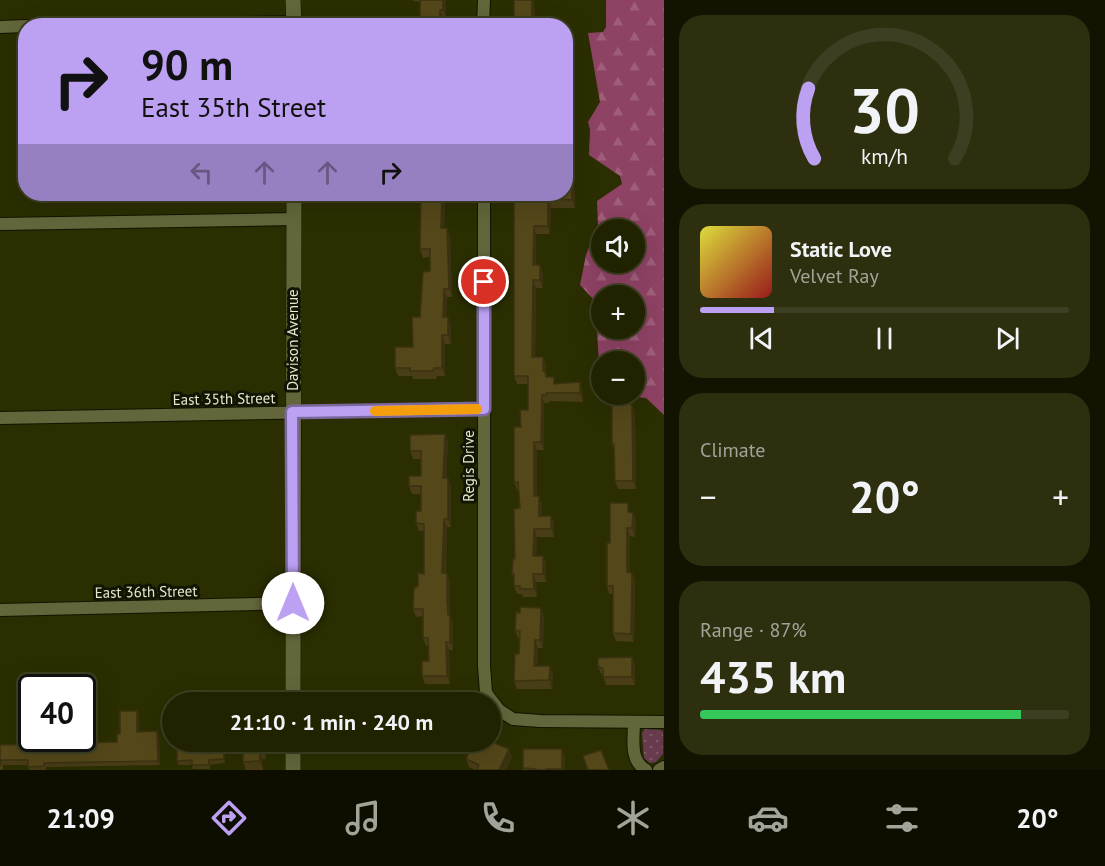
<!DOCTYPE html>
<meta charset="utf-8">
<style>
:root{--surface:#202200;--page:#2d2f0f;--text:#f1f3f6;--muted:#a2a499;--line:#3d3f22;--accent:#bca0f2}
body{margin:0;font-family:"PT Sans",sans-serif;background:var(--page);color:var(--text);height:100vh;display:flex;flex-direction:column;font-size:22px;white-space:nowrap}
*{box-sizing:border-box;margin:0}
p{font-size:20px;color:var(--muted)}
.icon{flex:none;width:33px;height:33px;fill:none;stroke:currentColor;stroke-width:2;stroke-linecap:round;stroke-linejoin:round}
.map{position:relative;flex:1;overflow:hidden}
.side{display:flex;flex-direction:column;gap:15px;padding:15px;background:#121300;width:441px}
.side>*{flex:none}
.guide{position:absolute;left:18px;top:18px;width:555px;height:183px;border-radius:24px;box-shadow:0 6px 24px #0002,0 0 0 2px var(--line);background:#bca0f2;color:#111;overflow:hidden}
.buttons{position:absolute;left:591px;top:219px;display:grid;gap:12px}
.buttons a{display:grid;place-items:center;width:54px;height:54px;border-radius:50%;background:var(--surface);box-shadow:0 6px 24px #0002,0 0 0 2px var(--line);font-size:30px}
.speed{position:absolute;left:18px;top:674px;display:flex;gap:12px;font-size:30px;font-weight:700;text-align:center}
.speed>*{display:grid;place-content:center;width:78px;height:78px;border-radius:50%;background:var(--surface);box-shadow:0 6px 24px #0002,0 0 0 2px var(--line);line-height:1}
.speed .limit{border:3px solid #111;border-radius:9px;background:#fff;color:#111}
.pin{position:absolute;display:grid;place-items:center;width:51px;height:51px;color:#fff;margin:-26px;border:3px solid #fff;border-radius:50%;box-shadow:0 2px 6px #0007}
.me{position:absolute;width:66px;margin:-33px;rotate:0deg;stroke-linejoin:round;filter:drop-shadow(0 0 4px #0008)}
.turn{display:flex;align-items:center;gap:21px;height:126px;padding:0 24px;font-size:27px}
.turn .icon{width:78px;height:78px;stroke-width:2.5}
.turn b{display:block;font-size:42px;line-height:51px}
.lanes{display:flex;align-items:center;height:57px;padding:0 24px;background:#0003;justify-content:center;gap:30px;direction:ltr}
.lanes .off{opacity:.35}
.big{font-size:45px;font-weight:700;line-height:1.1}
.side .widget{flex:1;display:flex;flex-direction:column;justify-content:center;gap:9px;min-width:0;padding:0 21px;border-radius:24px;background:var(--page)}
.side .dial{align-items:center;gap:0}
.dial svg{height:156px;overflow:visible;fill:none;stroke:var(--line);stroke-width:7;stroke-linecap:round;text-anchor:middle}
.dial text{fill:var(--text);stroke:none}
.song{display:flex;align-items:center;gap:18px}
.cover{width:72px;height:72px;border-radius:9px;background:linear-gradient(135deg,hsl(60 70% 55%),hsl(0 70% 35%))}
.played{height:6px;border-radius:3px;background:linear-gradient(90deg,var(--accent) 20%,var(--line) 20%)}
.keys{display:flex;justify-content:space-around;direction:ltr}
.heat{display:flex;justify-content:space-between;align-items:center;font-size:33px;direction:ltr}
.charge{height:9px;border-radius:4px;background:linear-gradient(90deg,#34c759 87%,var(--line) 0)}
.trip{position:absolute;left:162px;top:692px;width:339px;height:60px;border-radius:30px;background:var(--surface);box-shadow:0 6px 24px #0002,0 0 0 2px var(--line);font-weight:700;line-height:60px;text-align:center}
.tabs{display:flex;height:96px;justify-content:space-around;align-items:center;background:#0d0e00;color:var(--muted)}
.tabs .icon{width:42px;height:42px}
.tabs .on{color:var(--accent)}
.tabs b{font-size:27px;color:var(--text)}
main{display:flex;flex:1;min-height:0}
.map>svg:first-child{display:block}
.green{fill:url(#green-dots)}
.forest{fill:url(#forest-firs);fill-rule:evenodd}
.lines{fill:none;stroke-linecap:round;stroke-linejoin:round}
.minor-casing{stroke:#141500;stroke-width:14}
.tertiary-casing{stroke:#141500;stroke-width:16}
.minor{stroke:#62663a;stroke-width:12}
.tertiary{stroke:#62663a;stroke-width:15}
.wall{fill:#483d16}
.shaded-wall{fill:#3b3212}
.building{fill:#544719;stroke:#3b3212;stroke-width:1.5}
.route-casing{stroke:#7a689d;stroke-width:15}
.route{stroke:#bca0f2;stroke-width:10}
.slow{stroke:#f59e0b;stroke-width:10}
.labels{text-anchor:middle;stroke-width:6;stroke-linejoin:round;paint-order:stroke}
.street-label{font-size:15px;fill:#e5e9d0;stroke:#131504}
</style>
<main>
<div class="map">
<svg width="664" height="770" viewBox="0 0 664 770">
<defs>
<pattern id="green-dots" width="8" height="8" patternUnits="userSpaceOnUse" patternTransform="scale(1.5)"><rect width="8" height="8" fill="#673a4d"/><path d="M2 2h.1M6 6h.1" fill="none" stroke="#7d5666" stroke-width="1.8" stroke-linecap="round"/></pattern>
<pattern id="forest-firs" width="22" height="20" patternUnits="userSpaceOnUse" patternTransform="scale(1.5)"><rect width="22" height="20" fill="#8e4264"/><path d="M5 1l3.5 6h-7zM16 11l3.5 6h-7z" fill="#9e5d79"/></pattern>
</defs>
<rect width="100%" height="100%" fill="#2b2e00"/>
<path class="green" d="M645,729L661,730L663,732V754L656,762L650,763L644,758L642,733Z"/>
<path class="forest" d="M606,0H664V415L646,398L615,395L634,394V362H602L601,393L595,301L580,285L586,255L598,226L597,201L622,184L620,176L589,155L590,130L588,122L600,102L588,33L603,32L606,27ZM602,230H634V262H602ZM602,296H634V328H602Z"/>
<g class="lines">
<defs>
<path id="minor" d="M82,26L294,22
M483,26L484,0
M0,27L26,26
M484,194V666L486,692L489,697L499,710L513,719L540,721L664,722
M0,224L294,219
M0,418L484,409
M0,610L293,603
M634,722C634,739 629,760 646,770
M659,770L664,767"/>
<path id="tertiary" d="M293,0L294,26
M293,702L294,194
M293,741V770"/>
</defs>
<use href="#minor" class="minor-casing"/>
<use href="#tertiary" class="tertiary-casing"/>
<use href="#minor" class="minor"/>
<use href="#tertiary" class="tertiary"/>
</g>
<path class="wall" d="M413,0H446V18H443V26H420V2L413,1Z
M534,0L535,26H516L514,21Z
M572,183L575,191V208H551L550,234H536V265L543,273V288H536L535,357H543L546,365V372L548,377L556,384L580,382L582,390L583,402L549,401V403H544V450H537V496L542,504V516H551L554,524V537H537L536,556H543L546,564V582H536L537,597H523L522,594H517L514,586V579L512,574L520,508L519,490H517L514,482L521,427L528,410V384H517L514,376V194Z
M421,194H451V201H445L444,228L450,236L452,297H447L446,317L451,325V344H445V376H437L436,379H413L412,376H398L395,368L413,347L430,271V257L423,258L420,249Z
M635,412L636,489H618L615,481V452L612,444Z
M445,434L448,442L446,478L451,486V527H447L446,573L450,581V616L453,623V650H449L450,684H425L422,676L429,661L428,646H426L423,638V616L416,617L413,609L418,586L424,574V531H419L416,523L421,511V494H412L409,486L421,476V459H413L410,451Z
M631,512L633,513L636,521L635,537L630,536V573H632L635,581L634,642L616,641L613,633V594H609L607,586L610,543Z
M544,616L543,648H538L537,666L553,674L552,689H517L514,681L519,654L520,638H518L515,630Z
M635,665V685H606L603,675L601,674L598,666Z
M137,711L139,716V731H157L159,736L160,765L46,767V770H29L28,765H3V770H0V745L117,742L120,734Z
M246,741H265L266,759H263V770H246L243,762Z
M223,743L225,747V763L210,765V769H193L192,765H178L177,761Z
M486,748L512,757L506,770H476L469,767L466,759Z
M562,749L565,758V770H523V768Z"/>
<path class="shaded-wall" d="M443,0H446V18L443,10Z
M532,0H534L535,26H533L532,22Z
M440,10L443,18V26H440Z
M572,183L575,191V208L572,200Z
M442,194L445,201L444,236L441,228Z
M548,199L551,208L550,234L548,226Z
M534,226L536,234V273L533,265Z
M447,228L450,236L452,297L449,289Z
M540,265L543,273V288L540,280Z
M533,280L536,288L535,365L532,357Z
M444,289L447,297L446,325L443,317Z
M448,317L451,325V344L448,335Z
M442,335L445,344V376L442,368Z
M543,357L546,365V372L548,379L549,386L543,371Z
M580,382L582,390L583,402L580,393Z
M542,395L544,403V450L541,442Z
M632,404L635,412L636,489L633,481Z
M445,434L448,442L446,486L443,478Z
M534,442L537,450V505L534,496Z
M448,478L451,486V527L448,519Z
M539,496L542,504V524L539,516Z
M633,513L636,521L635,537L632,528Z
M551,516L554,524V537L551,529Z
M444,519L447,527L445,581L442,573Z
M627,528L630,536V580L627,572Z
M534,529L537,537L536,564L533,556Z
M543,556L546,564V582L543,574Z
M447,573L450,581V616L453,623V650L450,642L447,602Z
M632,573L635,581L634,642L631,634Z
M533,574L536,582L537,597L534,589Z
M541,608L544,616L543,648L540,640Z
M535,640L538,648L537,674L534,666Z
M446,642L449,650L450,684L447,676Z
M632,657L635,665V685L632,677Z
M550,666L553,674L552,689L549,680Z
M137,711L139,716V736L137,732Z
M157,731L159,736L160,765L158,761Z
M263,741H265L266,742V759L263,751Z
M223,743L225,747V763L224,759Z
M509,749L512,757L506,770H499Z
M562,749L565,758V770L562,769Z
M260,751L263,759V770L260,761Z"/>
<path class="building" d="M420,0H443V10H440V26H420Z
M514,0H532V22L514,21Z
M566,183H572V200L548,199V226H534L533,265H540V280H533L532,357H543V371H545L546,377H554V384L580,382V393H546V395H542L541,442H534V496H539V516H551V529H534L533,556H543V574H533L534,589H520V586H514V574H512L513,559H515L514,509L520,508L518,482H514V427H521L520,410H528V376H514V194H566Z
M421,194H442L441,228H447L449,289H444L443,317H448V335H442V368H434L433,371H410V368H395V347H413L412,317H420L423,272L430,271V249H420Z
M612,404H632L633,481H615L614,444H612Z
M445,434L443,478H448V519H444L442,573H447V602L448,615H450V642H446L447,676H422V661H429L428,638H423V609H413L414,588L418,586V573L424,574V524L416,523V511H421V486H409V476H421V451H410V435Z
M610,503H628V512L633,513L632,528H627V572L632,573L631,634L613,633V586H607V543H610Z
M520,607L541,608L540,640H535L534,666H550L549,680L514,681L515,654H519L520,631L515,630L516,612L520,613Z
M632,657V677H603V669L598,666V658Z
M454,694L458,702H435Z
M120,711H137V732L157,731L158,761L44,763V766L28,767V760H1V765H0V745L117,742V734H120Z
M246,741H263V751H260V761L243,762V745H246Z
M490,741L509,749L499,770H477L479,765L466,759L473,742L486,748Z
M223,743L224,759L209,760V765H192V760L177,761V744Z
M523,749H562V769H546V770H536V769L523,768Z
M601,750L609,770H588L583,756Z"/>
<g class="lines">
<defs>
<path id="route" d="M293,603L292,412L484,409V282"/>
</defs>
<use href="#route" class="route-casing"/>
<use href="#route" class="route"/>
<path class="slow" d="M375,411L477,409"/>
</g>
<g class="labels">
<g class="street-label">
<text transform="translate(293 340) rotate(-90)" y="5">Davison Avenue</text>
<text transform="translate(224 399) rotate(-1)" y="5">East 35th Street</text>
<text transform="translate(469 466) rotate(-90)" y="5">Regis Drive</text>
<text transform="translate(146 592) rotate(-1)" y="5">East 36th Street</text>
</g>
</g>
</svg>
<div class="buttons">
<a><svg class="icon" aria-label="sound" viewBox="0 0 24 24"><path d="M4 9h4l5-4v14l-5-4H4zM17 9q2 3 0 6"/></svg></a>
<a>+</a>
<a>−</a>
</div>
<div class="speed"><div class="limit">40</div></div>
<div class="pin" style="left:484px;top:282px;background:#d93025"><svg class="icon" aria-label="arrive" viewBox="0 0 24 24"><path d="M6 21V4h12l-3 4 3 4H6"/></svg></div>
<svg class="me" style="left:293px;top:603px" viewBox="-20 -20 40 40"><circle r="19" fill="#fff"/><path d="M0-13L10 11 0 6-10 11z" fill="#bca0f2"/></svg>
<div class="trip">21:10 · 1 min · 240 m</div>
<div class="guide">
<div class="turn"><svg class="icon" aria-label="right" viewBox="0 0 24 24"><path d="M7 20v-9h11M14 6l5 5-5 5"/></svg><div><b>90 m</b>East 35th Street</div></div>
<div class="lanes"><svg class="icon off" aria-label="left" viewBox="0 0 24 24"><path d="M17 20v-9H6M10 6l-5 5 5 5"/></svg><svg class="icon off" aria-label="ahead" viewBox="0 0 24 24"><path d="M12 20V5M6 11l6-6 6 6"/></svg><svg class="icon off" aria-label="ahead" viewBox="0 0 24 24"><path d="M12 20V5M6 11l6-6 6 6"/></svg><svg class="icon" aria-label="right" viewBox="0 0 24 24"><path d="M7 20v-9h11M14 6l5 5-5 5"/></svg></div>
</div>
</div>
<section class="side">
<div class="widget dial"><svg viewBox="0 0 100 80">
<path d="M14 69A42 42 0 1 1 86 69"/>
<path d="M14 69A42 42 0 0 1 11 33" stroke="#bca0f2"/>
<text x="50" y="56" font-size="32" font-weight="700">30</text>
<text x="50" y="72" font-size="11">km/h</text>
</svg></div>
<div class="widget">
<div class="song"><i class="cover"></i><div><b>Static Love</b><p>Velvet Ray</p></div></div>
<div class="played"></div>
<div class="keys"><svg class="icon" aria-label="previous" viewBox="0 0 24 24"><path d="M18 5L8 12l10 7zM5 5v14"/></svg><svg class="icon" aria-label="pause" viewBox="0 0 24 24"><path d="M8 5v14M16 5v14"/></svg><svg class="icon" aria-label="next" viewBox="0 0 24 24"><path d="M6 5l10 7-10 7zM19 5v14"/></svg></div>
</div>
<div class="widget"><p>Climate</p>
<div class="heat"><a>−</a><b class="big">20°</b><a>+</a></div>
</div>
<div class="widget"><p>Range · 87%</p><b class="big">435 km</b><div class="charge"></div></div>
</section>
</main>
<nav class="tabs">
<b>21:09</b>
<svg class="icon on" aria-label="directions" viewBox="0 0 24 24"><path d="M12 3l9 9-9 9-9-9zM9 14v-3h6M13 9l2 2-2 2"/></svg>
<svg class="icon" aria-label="music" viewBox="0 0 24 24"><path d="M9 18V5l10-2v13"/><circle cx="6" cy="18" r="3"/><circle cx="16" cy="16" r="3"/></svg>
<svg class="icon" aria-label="phone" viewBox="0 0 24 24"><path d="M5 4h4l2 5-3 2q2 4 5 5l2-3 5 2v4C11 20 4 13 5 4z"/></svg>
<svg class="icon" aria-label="climate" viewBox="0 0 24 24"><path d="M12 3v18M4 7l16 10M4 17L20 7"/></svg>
<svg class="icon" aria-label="car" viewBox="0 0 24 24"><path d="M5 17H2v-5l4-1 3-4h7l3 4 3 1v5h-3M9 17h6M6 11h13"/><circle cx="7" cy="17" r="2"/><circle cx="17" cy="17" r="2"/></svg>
<svg class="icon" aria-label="filters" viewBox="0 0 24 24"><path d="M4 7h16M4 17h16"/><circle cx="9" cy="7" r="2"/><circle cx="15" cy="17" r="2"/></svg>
<b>20°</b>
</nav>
